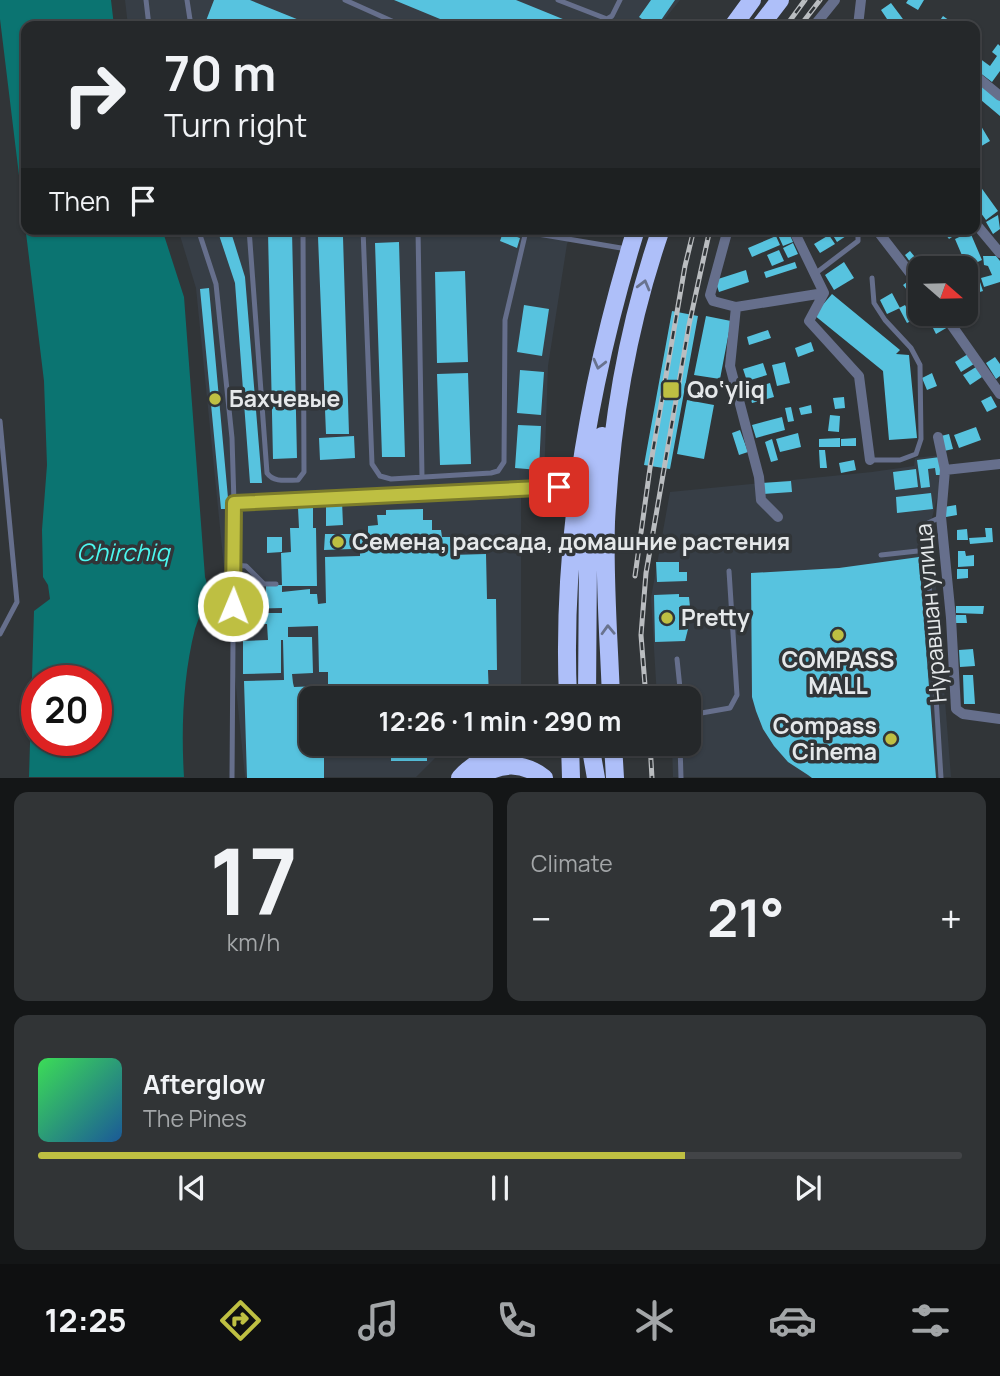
<!DOCTYPE html>
<meta charset="utf-8">
<style>
:root{--surface:#25282a;--page:#313436;--text:#f1f3f6;--muted:#a3a6a8;--line:#424447;--accent:#bebf42}
body{margin:0;font-family:Manrope,sans-serif;background:var(--page);color:var(--text);height:100vh;display:flex;flex-direction:column;font-size:26px;white-space:nowrap}
*{box-sizing:border-box;margin:0}
p{font-size:23px;color:var(--muted)}
.icon{flex:none;width:38px;height:38px;fill:none;stroke:currentColor;stroke-width:2;stroke-linecap:round;stroke-linejoin:round}
.map{position:relative;height:778px;overflow:hidden}
.sheet{display:flex;flex-direction:column;gap:14px;padding:14px;background:#141617;flex:1}
.sheet>*{flex:none}
.guide{position:absolute;left:21px;top:21px;width:959px;height:214px;border-radius:14px;box-shadow:0 2px 5px #0004,0 0 0 2px var(--line);background:#25282a;color:var(--text);overflow:hidden}
.needle{width:46px;rotate:110deg}
.buttons{position:absolute;left:908px;top:256px;display:grid;gap:14px}
.buttons a{display:grid;place-items:center;width:70px;height:70px;border-radius:14px;background:var(--surface);box-shadow:0 2px 5px #0004,0 0 0 2px var(--line);font-size:35px}
.speed{position:absolute;left:21px;top:665px;display:flex;gap:14px;font-size:35px;font-weight:700;text-align:center}
.speed>*{display:grid;place-content:center;width:91px;height:91px;border-radius:50%;background:var(--surface);box-shadow:0 2px 5px #0004,0 0 0 2px var(--line);line-height:1}
.speed .limit{border:10px solid #d22;background:#fff;color:#111}
.pin{position:absolute;display:grid;place-items:center;width:60px;height:60px;color:#fff;margin:-30px;border-radius:14px;box-shadow:0 4px 10px #0006}
.me{position:absolute;width:77px;margin:-38px;rotate:1deg;stroke-linejoin:round;filter:drop-shadow(0 0 5px #0008)}
.turn{display:flex;align-items:center;gap:24px;height:147px;padding:0 28px;font-size:32px}
.turn .icon{width:91px;height:91px;stroke-width:2.5}
.turn b{display:block;font-size:49px;line-height:60px}
.then{display:flex;align-items:center;height:66px;padding:0 28px;background:#0003;gap:14px;font-size:26px}
.big{font-size:52px;font-weight:700;line-height:1.1}
.sheet .widget{flex:1;display:flex;flex-direction:column;justify-content:center;gap:10px;min-width:0;padding:0 24px;border-radius:14px;background:var(--page)}
.sheet .dial{align-items:center;gap:0}
.dial b{font-size:91px;line-height:1}
.song{display:flex;align-items:center;gap:21px}
.cover{width:84px;height:84px;border-radius:10px;background:linear-gradient(135deg,hsl(130 70% 55%),hsl(210 70% 35%))}
.played{height:7px;border-radius:4px;background:linear-gradient(90deg,var(--accent) 70%,var(--line) 70%)}
.keys{display:flex;justify-content:space-around;direction:ltr}
.heat{display:flex;justify-content:space-between;align-items:center;font-size:38px;direction:ltr}
.sheet .tiles{flex:1;display:grid;gap:14px;grid-template-columns:1fr 1fr}
.widget:last-child{grid-column:span 2}
.trip{position:absolute;left:299px;top:686px;width:402px;height:70px;border-radius:14px;background:var(--surface);box-shadow:0 2px 5px #0004,0 0 0 2px var(--line);font-weight:700;line-height:70px;text-align:center}
.tab-bar{display:flex;height:112px;justify-content:space-around;align-items:center;background:#0f1011;color:var(--muted)}
.tab-bar .icon{width:49px;height:49px}
.tab-bar .selected{color:var(--accent)}
.tab-bar b{font-size:32px;color:var(--text)}
.map>svg:first-child{display:block}
.built{fill:#373e46}
.water{fill:#0b7471;fill-rule:evenodd}
.building{fill:#57c3df}
.lines{fill:none;stroke-linecap:round;stroke-linejoin:round}
.lane{stroke:#666f8c;stroke-width:5}
.street{stroke:#666f8c;stroke-width:10}
.highway{stroke:#aebff9;stroke-width:18}
.rail-casing{stroke:#babdc0;stroke-width:5}
.rail{stroke:#313538;stroke-width:2.5;stroke-dasharray:8;stroke-linecap:butt}
.oneway{stroke:#69738f}
.route-casing{stroke:#7c7c2b;stroke-width:18}
.route{stroke:#bebf42;stroke-width:12}
.poi-dot{fill:#bebf42;stroke:#313538;stroke-width:2.5}
.labels{text-anchor:middle;stroke-width:7;stroke-linejoin:round;paint-order:stroke}
.poi-label{font-size:23px;font-weight:bold;fill:#e5e8ea;stroke:#313538;text-anchor:start}
.street-label{font-size:23px;fill:#e5e8ea;stroke:#313538}
.water-label{font-size:24px;font-style:italic;fill:#4cf7ef;stroke:#313538}
</style>
<div class="map">
<svg width="1000" height="778" viewBox="0 0 1000 778">
<rect width="100%" height="100%" fill="#313538"/>
<path class="built" d="M125,0H680L659,26H128Z
M178,229H573L567,244L548,366L544,480H521V698H312V744H449L416,777H245L196,288Z
M941,455L943,474L931,522L951,777H673L672,744H690V698H657L651,598L670,492L872,472L914,466L915,458Z"/>
<path class="water" d="M0,0H111L114,26H26V229H162L184,297L205,577C212,597 201,610 195,629C183,676 181,729 184,777H29L34,611L50,599L48,585L43,577L42,530L47,465L44,381L0,19ZM37,681H96V740H37Z"/>
<path class="building" d="M214,0H250L314,26H204Z
M394,0H516L580,26H457Z
M651,0H675L657,26H652L639,17Z
M908,0H924L918,10L906,3Z
M891,3L900,15L908,26H892L889,22L881,10Z
M943,16L953,23L950,26H936Z
M998,44L1000,46V71L992,82L975,69V64L979,58L990,66L997,56L992,52Z
M975,80L1000,100V116L975,95Z
M978,121L990,141L978,148L975,142V123Z
M980,186L998,211L986,220L975,205V190Z
M998,215L1000,229L993,234L986,222Z
M217,229H230L245,277L262,483H250L235,283Z
M829,229H842L846,236L837,242Z
M946,229H964L949,239L943,231Z
M292,231L297,458L273,459L268,232Z
M788,231L793,242L783,246L778,235Z
M503,232L520,238L517,248L500,241Z
M970,232L982,260L967,267L955,239Z
M829,235L835,244L820,253L814,244Z
M776,236L780,245L752,257L748,248Z
M318,237H343L349,434H326Z
M399,242L405,457H382L375,243Z
M793,243L798,254L788,258L783,248Z
M779,250L784,261L772,266L767,255Z
M910,251L924,268H920L919,274L905,255Z
M983,256H996L1000,261V282L984,287L981,278L992,275L988,266L984,265Z
M795,262L797,268L766,278L764,272Z
M844,262L854,278L834,290L825,275Z
M977,266L980,275L969,280L966,271Z
M746,270L749,282L719,292L715,280Z
M465,271L468,362L437,363L435,272Z
M911,279L920,290L912,296L903,285Z
M980,282L983,291L967,296L966,286Z
M209,288L229,509H221L200,289Z
M920,291V313L910,300Z
M892,293L900,308L887,314L880,300Z
M832,294L900,350L896,354L909,355L917,438L889,440L883,371L814,315Z
M524,305L549,309L542,356L517,352Z
M905,305L913,320L907,323L899,308Z
M672,311L698,316L670,469L644,465Z
M927,313H939L942,317L930,325L923,316Z
M706,316L731,321L720,379L694,375Z
M944,321L948,327L936,334L933,328Z
M768,330L771,338L749,345L747,337Z
M811,342L814,351L798,357L795,348Z
M968,354L974,364L961,372L955,362Z
M995,357L1000,364V376L996,379L986,363Z
M785,362L790,383L777,386L772,365Z
M763,363L767,375L747,381L743,369Z
M976,367L982,377L970,385L963,375Z
M520,370L544,372L541,415L517,413Z
M468,373L471,464L440,465L437,374Z
M932,373L937,386L927,390L922,378Z
M770,383L774,397L752,403L748,390Z
M991,396L997,407L987,412L981,401Z
M844,397L845,408L835,409L833,398Z
M687,400L714,405L704,459L677,454Z
M811,405L812,413L801,415L799,408Z
M791,407L794,421L788,422L785,408Z
M830,415L840,416L839,432L828,431Z
M782,417L785,430L756,438L752,425Z
M518,425L541,426L539,470L515,468Z
M976,427L981,440L959,448L954,435Z
M740,430L748,452L739,455L732,433Z
M798,433L801,447L780,452L776,439Z
M949,434L953,449L944,451L941,436Z
M354,436L355,458L320,460L319,438Z
M840,438V447H819V439Z
M856,438V446H841V439Z
M772,439L778,460L771,462L765,442Z
M819,450H825L827,468H820Z
M940,457L942,475H936L935,468L928,469L930,487L921,488L917,460Z
M854,460L856,470L841,473L839,463Z
M916,469L918,487L895,490L893,472Z
M791,481L792,492L763,494L762,483Z
M931,493L933,509L897,513L896,497Z
M326,501H342L343,525L326,526Z
M956,505L957,515L946,517L944,507Z
M298,508H313V528H316L317,586H282L281,553L291,552L290,528H299Z
M423,509V520H432V530H441L442,537H450L451,555L486,554L487,599H496L497,670H488L489,698H328V672H319L318,626L288,627V637H312L313,673L292,674L293,683L294,687L319,686V698H312V744H324V778H247L244,681L284,680L283,640H281V673L243,674V641L268,640L267,624H242V613H282V608L241,609L240,595L266,594V585H282V592L310,589V594H317L318,604L326,603L325,557L360,556V533H368V526L378,525L377,515H386V510Z
M985,528H992L993,542L970,544L969,538L986,537Z
M967,529L968,540H957V530Z
M325,534H352V549L324,550Z
M267,537H282V552L267,553Z
M958,551H965L966,556L974,555V566L958,567Z
M919,557L936,778H812L808,775L788,762L774,746L763,729L756,711L752,697L751,573L839,568Z
M656,562H679V572H687V581L657,582Z
M957,569H968V578L957,579Z
M679,594V597H689L690,607H679V630L688,629L685,641L655,642L654,595Z
M956,606H984L983,614L956,613Z
M956,615H966L967,623H956Z
M973,649L975,666L960,667L959,650Z
M963,675H973L975,704H964Z
M382,744H436V751H427V761H391V753H382Z"/>
<g class="lines">
<path class="lane" d="M146,0L149,26
M187,0L191,26
M345,0L403,26
M558,0L607,19L612,16L620,0
M607,19L620,26
M198,229L216,284L232,438L234,503L232,778
M249,229L267,473C274,483 287,480 298,480L304,472L303,229
M363,229L372,464L380,476L391,479L491,473L498,471L504,462L505,320L526,231
M418,229L422,477
M507,229L550,236
M547,229L550,236L627,249
M816,273L858,241V229
M0,421L17,602L0,634
M870,460H900L916,454L921,439L920,365L911,348L885,320L874,303L872,278
M234,503L574,487
M927,550L926,524L941,517
M881,555L927,550L941,778
M233,565L246,566L264,584H276
M232,627L260,625
M677,659L681,698
M690,715L730,708L737,695L729,571
M680,744L681,778"/>
<path class="street" d="M814,26L835,0
M858,26L861,0
M977,77L1000,96
M975,223L1000,253
M728,229L710,295L713,301L736,307L824,293
M793,229L824,293L809,321L859,376L870,460
M876,229L920,286
M736,307L730,366L759,477L761,500L778,517
M943,313L1000,394
M938,437L945,470L941,517L951,618L956,709L963,714L1000,719
M945,470L1000,464"/>
<path class="highway" d="M733,26L752,0
M760,26L780,0
M568,698C561,538 589,382 636,229
M587,698L588,557L602,436
M611,698C609,640 604,581 606,522C611,423 628,324 661,229
M570,744L571,778
M590,744L596,778
M613,744L615,778
M460,778C479,757 499,753 524,744
M479,778C499,761 524,762 544,778"/>
<defs>
<path id="rail" d="M786,26L805,0
M800,26L820,0
M635,576L650,468L685,266L694,229
M646,698L641,635L646,573L689,325L710,229
M650,744L652,778"/>
</defs>
<use href="#rail" class="rail-casing"/>
<use href="#rail" class="rail"/>
</g>
<defs><path id="oneway-chevron" d="M-2-3.5L2.5 0L-2 3.5" fill="none" stroke-width="1.6" stroke-linecap="round" stroke-linejoin="round" transform="scale(1.75)"/></defs>
<g class="oneway">
<use href="#oneway-chevron" transform="translate(644 285) rotate(-75)"/>
<use href="#oneway-chevron" transform="translate(599 364) rotate(104)"/>
<use href="#oneway-chevron" transform="translate(608 630) rotate(-92)"/>
</g>
<g class="lines">
<defs>
<path id="route" d="M233,606L234,503L559,487"/>
</defs>
<use href="#route" class="route-casing"/>
<use href="#route" class="route"/>
</g>
<g class="poi-dot">
<rect x="662" y="381" width="18" height="18" rx="3.5"/>
<circle cx="215" cy="399" r="7"/>
<circle cx="338" cy="542" r="7"/>
<circle cx="667" cy="618" r="7"/>
<circle cx="838" cy="635" r="7"/>
<circle cx="891" cy="739" r="7"/>
</g>
<g class="labels">
<g class="poi-label">
<text x="687" y="398">Qo‘yliq</text>
<text x="229" y="407">Бахчевые</text>
<text x="352" y="550">Семена, рассада, домашние растения</text>
<text x="681" y="626">Pretty</text>
<text x="838" y="668" text-anchor="middle">COMPASS<tspan x="838" dy="26">MALL</tspan></text>
<text x="877" y="734" text-anchor="end">Compass<tspan x="877" dy="26">Cinema</tspan></text>
</g>
<g class="street-label">
<text transform="translate(931 613) rotate(-95)" y="8">Нуравшан улица</text>
</g>
<g class="water-label">
<text x="123" y="561">Chirchiq</text>
</g>
</g>
</svg>
<div class="buttons">
<a><svg class="needle" viewBox="-14 -14 28 28"><path d="M0-13l5 13h-10z" fill="#e53935"/><path d="M0 13l5-13h-10z" fill="#a3a6a8"/></svg></a>
</div>
<div class="speed"><div class="limit">20</div></div>
<div class="pin" style="left:559px;top:487px;background:#d93025"><svg class="icon" aria-label="arrive" viewBox="0 0 24 24"><path d="M6 21V4h12l-3 4 3 4H6"/></svg></div>
<svg class="me" style="left:233px;top:606px" viewBox="-20 -20 40 40"><circle r="17" fill="#bebf42" stroke="#fff" stroke-width="3"/><path d="M0-11L8 9 0 5-8 9z" fill="#fff"/></svg>
<div class="trip">12:26 · 1 min · 290 m</div>
<div class="guide">
<div class="turn"><svg class="icon" aria-label="right" viewBox="0 0 24 24"><path d="M7 20v-9h11M14 6l5 5-5 5"/></svg><div><b>70 m</b>Turn right</div></div>
<div class="then">Then<svg class="icon" aria-label="arrive" viewBox="0 0 24 24"><path d="M6 21V4h12l-3 4 3 4H6"/></svg></div>
</div>
</div>
<section class="sheet">
<div class="tiles">
<div class="widget dial"><b>17</b><p>km/h</p></div>
<div class="widget"><p>Climate</p>
<div class="heat"><a>−</a><b class="big">21°</b><a>+</a></div>
</div>
<div class="widget">
<div class="song"><i class="cover"></i><div><b>Afterglow</b><p>The Pines</p></div></div>
<div class="played"></div>
<div class="keys"><svg class="icon" aria-label="previous" viewBox="0 0 24 24"><path d="M18 5L8 12l10 7zM5 5v14"/></svg><svg class="icon" aria-label="pause" viewBox="0 0 24 24"><path d="M8 5v14M16 5v14"/></svg><svg class="icon" aria-label="next" viewBox="0 0 24 24"><path d="M6 5l10 7-10 7zM19 5v14"/></svg></div>
</div>
</div>
</section>
<nav class="tab-bar">
<b>12:25</b>
<svg class="icon selected" aria-label="directions" viewBox="0 0 24 24"><path d="M12 3l9 9-9 9-9-9zM9 14v-3h6M13 9l2 2-2 2"/></svg>
<svg class="icon" aria-label="music" viewBox="0 0 24 24"><path d="M9 18V5l10-2v13"/><circle cx="6" cy="18" r="3"/><circle cx="16" cy="16" r="3"/></svg>
<svg class="icon" aria-label="phone" viewBox="0 0 24 24"><path d="M5 4h4l2 5-3 2q2 4 5 5l2-3 5 2v4C11 20 4 13 5 4z"/></svg>
<svg class="icon" aria-label="climate" viewBox="0 0 24 24"><path d="M12 3v18M4 7l16 10M4 17L20 7"/></svg>
<svg class="icon" aria-label="car" viewBox="0 0 24 24"><path d="M5 17H2v-5l4-1 3-4h7l3 4 3 1v5h-3M9 17h6M6 11h13"/><circle cx="7" cy="17" r="2"/><circle cx="17" cy="17" r="2"/></svg>
<svg class="icon" aria-label="filters" viewBox="0 0 24 24"><path d="M4 7h16M4 17h16"/><circle cx="9" cy="7" r="2"/><circle cx="15" cy="17" r="2"/></svg>
</nav>
